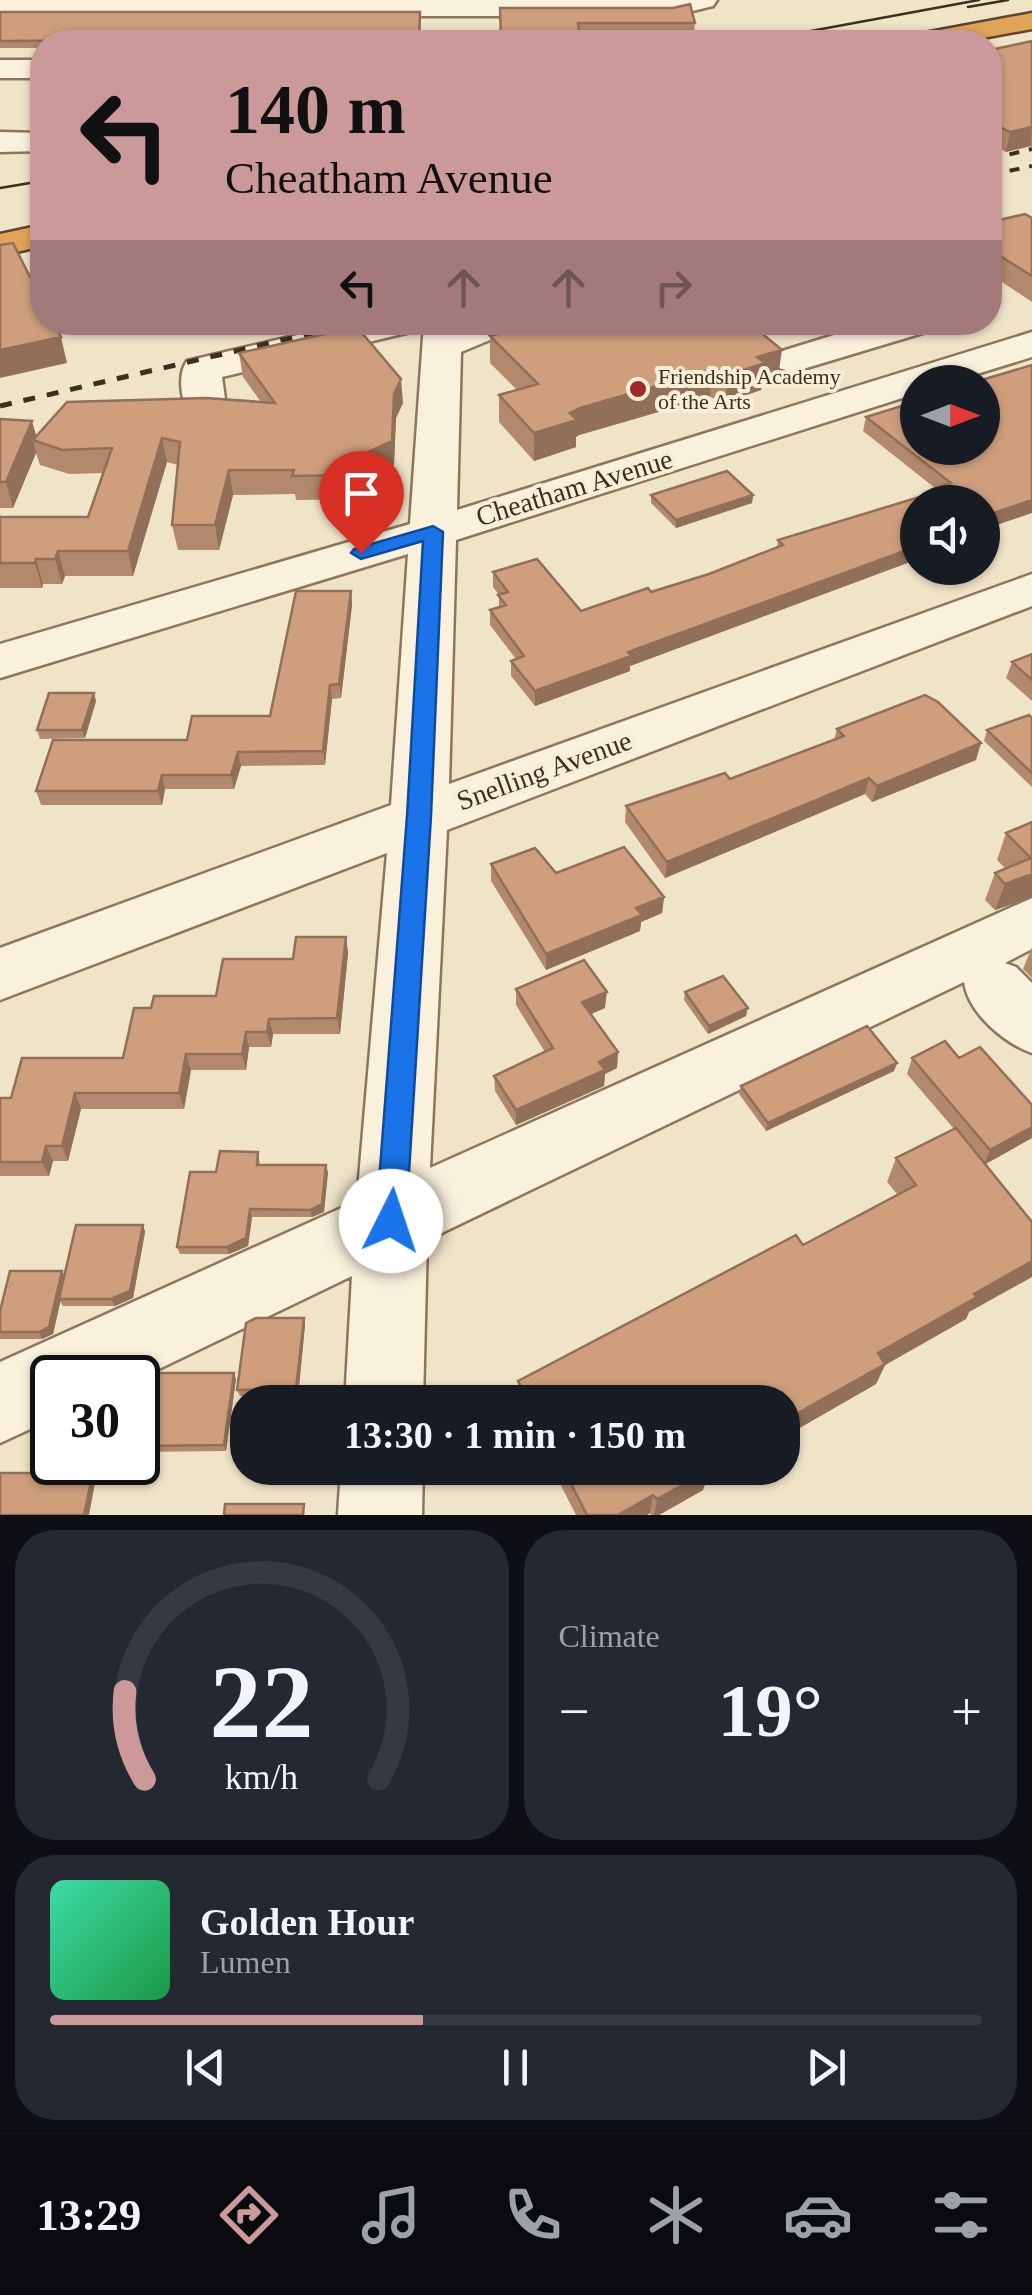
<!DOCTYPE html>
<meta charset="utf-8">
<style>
:root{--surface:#171b24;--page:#242831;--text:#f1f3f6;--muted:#9ea1a6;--line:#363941;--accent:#cc999b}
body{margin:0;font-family:Georgia,serif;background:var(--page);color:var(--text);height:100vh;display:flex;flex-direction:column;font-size:38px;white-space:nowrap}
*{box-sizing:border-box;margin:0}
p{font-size:32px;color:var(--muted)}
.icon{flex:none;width:55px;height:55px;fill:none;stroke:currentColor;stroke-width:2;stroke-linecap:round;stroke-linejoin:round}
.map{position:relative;height:1515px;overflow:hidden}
.drawer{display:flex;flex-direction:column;gap:15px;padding:15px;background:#0d0f14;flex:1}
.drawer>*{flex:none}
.top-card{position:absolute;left:30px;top:30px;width:972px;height:305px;border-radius:40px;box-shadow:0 2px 8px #0004;background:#cc999b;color:#111;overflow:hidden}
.needle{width:65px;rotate:90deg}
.controls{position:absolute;left:900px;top:365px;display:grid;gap:20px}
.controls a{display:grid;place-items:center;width:100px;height:100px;border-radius:50%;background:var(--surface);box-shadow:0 2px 8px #0004;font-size:50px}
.speed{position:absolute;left:30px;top:1355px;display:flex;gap:20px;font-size:50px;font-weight:700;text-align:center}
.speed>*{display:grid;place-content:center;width:130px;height:130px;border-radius:50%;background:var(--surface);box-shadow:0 2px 8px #0004;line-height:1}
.speed .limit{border:5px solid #111;border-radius:15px;background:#fff;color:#111}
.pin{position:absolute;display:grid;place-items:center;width:85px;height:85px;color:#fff;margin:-102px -42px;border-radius:50% 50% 50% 0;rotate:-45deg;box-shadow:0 0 10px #0007}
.pin .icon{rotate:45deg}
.me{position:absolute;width:110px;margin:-55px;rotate:4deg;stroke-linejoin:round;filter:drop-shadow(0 0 8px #0008)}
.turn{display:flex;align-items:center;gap:35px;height:210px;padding:0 30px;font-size:45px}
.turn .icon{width:130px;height:130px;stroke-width:2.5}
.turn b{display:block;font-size:70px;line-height:85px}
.lanes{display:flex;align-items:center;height:95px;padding:0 30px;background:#0003;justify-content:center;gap:50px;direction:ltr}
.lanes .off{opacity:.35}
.big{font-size:75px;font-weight:800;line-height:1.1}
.drawer .tile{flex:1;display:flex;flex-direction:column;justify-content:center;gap:15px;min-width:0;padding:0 35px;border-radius:40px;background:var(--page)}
.drawer .dial{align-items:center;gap:0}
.dial svg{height:260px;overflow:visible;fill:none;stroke:var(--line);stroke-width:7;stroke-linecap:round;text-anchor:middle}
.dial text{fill:var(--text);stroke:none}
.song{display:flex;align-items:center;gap:30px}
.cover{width:120px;height:120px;border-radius:15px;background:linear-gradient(135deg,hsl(160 70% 55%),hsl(140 70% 35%))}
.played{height:10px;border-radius:5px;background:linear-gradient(90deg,var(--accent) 40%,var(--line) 40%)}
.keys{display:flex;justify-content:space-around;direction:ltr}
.heat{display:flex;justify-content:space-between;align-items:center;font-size:55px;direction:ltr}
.drawer .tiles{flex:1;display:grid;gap:15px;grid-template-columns:1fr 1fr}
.tile:last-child{grid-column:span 2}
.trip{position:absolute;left:230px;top:1385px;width:570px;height:100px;border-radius:40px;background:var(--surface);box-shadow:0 2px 8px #0004;font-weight:800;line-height:100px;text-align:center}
.tabs{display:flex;height:160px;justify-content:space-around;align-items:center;background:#090b0e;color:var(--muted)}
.tabs .icon{width:70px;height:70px}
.tabs .selected{color:var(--accent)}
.tabs b{font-size:45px;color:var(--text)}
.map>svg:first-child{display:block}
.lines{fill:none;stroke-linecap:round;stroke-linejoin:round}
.minor-casing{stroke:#8d765c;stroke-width:5}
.highway-casing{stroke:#5b4430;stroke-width:5}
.minor{fill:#faf1dc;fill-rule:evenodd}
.highway{fill:#e0a458;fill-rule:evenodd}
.tram{stroke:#3d2e20;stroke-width:2.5}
.rail-far1{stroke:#3d2e20;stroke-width:4;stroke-dasharray:10 10;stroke-linecap:butt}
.rail{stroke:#3d2e20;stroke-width:5;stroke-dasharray:12 12;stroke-linecap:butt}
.wall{fill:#b2896c}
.shaded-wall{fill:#916f58}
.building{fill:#cf9f7d;stroke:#916f58;stroke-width:2.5}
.route{fill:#1a73e8;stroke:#114b97;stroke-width:2.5}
.poi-dot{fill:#9e2a2b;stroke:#f7eed8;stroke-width:4}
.labels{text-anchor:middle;stroke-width:8;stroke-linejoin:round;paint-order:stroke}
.far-poi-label{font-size:22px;fill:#3d2e20;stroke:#f7eed8;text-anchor:start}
.street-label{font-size:28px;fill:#3d2e20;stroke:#f7eed8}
</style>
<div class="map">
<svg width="1032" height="1515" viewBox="0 0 1032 1515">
<rect width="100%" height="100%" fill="#f0e4c8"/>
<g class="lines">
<defs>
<path id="minor" d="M0,0H717L713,6L672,16H0Z
M0,60H42V78H0Z
M0,132L42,133V151L0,152Z
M353,322H519L514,330L461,352L457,510L1032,332V357L951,382H918V393L456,540L449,784L1032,574V606L447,830L430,1168L1032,898V949L1005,963L1016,967L1032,983V1053C1004,1043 968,1013 964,982L427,1240L423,1402H345L352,1276L138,1379L52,1378V1419L0,1443V1362L357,1201L387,853L0,1000V948L391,805L408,554L0,678V644L410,524L424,323L419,330L222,377L226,406L220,415L205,419L190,415C181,401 177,375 187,361Z
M876,322L931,324L926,332L793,372L779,368L773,360L779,352Z
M341,1468H423L422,1515H338Z"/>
<path id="highway" d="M1032,13V29L961,42H905L919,34Z
M42,225V246L0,256V234Z"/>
</defs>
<use href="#minor" class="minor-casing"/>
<use href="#highway" class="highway-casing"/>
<use href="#minor" class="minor"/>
<use href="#highway" class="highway"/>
<path class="tram" d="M968,7L1008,0
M751,42L979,0
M0,188L42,181"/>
<path class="rail-far1" d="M990,159L1032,149
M990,175L1032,166"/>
<path class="rail" d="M0,406L360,322"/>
</g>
<path class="wall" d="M500,8L695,23L694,35H579Z
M0,12L421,20L420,42H42V48H0Z
M1032,41V148L1031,146L1006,152L994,146H990Z
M990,218L995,221L1032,218V302L990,274Z
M504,322H765L762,334L778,377L762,381L761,390L725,402L710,397L579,435L576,437V447L534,461L499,422V395L517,390L490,363V336L504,333Z
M239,353L403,403L396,418L394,465L368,478L366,499L296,500L295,494L233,495L219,550H178L172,525L178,465L167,462L133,576H65L62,584H43L42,588H0V514L1,517H88L103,473L69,474L40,465L36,453L13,508H0V419L36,437L261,402L243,377Z
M866,417L1032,513L918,502V559L630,666V671L535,706L511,676V661L516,659L490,625V610L499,607V595L493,587V572L581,611L709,574L777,548L778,540L932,493L933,489L935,488L863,431Z
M651,495H753L752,503L676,528L651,503Z
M351,591L352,605L341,698L332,699L325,765L241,766L234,789H165L162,805H41L36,791L187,740L270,716Z
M1032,654V701L1006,678L1012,662Z
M96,701L85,738L40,739L37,730Z
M1032,718V787L984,741L987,730Z
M837,729L976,760L872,802L865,794L665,878L625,822L626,806L730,779L834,740Z
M1032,822V897L995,910L985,900L995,873L1006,869L997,860L1006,833Z
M491,864L664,897L662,913L641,922L640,931L546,970L491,881Z
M346,937L348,953L340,1034H273L271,1047H249L246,1070H191L184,1109H81L68,1161H53L49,1176H0V1098H11L123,1058L151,1008L216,996L293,959Z
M1032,947V978L1023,969Z
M516,989L605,1008L591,1014L618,1052L617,1068L605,1074L604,1086L516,1125L495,1091L494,1076L545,1052L516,1005Z
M685,992L746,1016L708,1034L684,1000Z
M912,1058H959L1032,1105L985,1164L969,1312L966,1319L885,1365L876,1384L782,1438V1402H518V1381L803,1245L898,1195L887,1182L896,1158L954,1129L907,1074Z
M897,1063L894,1071L766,1131L739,1094L741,1086Z
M258,1152L260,1165L328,1172L324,1212L312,1217H252L248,1246L229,1254H180L177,1247L216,1172Z
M143,1225L145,1232L133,1298L115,1306H63L60,1301L53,1334L42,1339H0V1311L62,1271L65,1276Z
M304,1318L305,1325L298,1396H240L237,1390Z
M236,1379L226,1451L140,1452L138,1447V1441Z
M552,1468H732L705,1484L703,1490L659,1515H651L650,1513L647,1515H576Z"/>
<path class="shaded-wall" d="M998,126L994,146H990V127Z
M1032,127L1031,146L1006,152L1010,132Z
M737,322H765L764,334L735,341Z
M61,337L67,363L0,378V350Z
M782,350L778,377L762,381L761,390L725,402L728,375L757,357Z
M713,370L710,397L579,435L576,437V447L534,461V433L580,408Z
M401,379L403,403L396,418L394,465L368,478L366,499L363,475L366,453Z
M32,421L38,442L33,440L36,453L13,508L6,482Z
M162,438L167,462L133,576L128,551Z
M229,470L233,495L219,550L215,525Z
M753,495L752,503L676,528V520Z
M1032,500V513L982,530V517Z
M918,546V559L630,666V671L535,706V691L628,652Z
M58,551L65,576L62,584L55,559Z
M36,559L43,584L42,588L35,563Z
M351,591L352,605L341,698L339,684Z
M330,685L332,699L325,765L323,751Z
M94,693L96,701L85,738L82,730Z
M981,743L976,760L872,802L877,786Z
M238,752L241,766L234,789L231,775Z
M162,775L165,789L162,805L158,791Z
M869,778L865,794L665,878L667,862Z
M1032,874V897L995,910L1005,884Z
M664,897L662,913L641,922L640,931L546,970V954L636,908Z
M346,937L348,953L340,1034L337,1018Z
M607,992L605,1008L582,1018V1002Z
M748,1008L746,1016L708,1034L709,1026Z
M269,1019L273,1034L271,1047L267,1032Z
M246,1032L249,1047L246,1070L242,1054Z
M618,1052L617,1068L605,1074L604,1086L516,1125V1110L599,1062Z
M186,1054L191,1070L184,1109L179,1093Z
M897,1063L894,1071L766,1131L768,1123Z
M75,1093L81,1109L68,1161L62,1146Z
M1032,1127V1138L984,1165L990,1150Z
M46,1146L53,1161L49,1176L42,1162Z
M326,1165L328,1172L324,1212L312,1217L310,1210Z
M250,1209L252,1217L248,1246L229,1254L227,1247Z
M143,1225L145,1232L133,1298L115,1306L111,1299Z
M1032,1261V1277L969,1312L966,1319L885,1365L876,1384L782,1438V1422L878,1353L974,1294Z
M62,1271L66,1278L53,1334L42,1339L39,1332Z
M304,1318L305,1325L298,1396L296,1389Z
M234,1373L236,1379L226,1451L224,1445Z
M95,1462H99L89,1515H84Z
M705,1468H732L705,1484L703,1490L659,1515H654L657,1499Z
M653,1495L650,1513L647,1515H618Z"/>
<path class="building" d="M690,4L695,23H578L580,42H501L500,8H673Z
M0,12H420L419,39L0,41Z
M1032,41V127L1010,132L998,126L990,127V50Z
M1025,214L1032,218V276L994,252L990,253V218L995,221Z
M13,243L42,301V322H53L61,337L0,350V245Z
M515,322H748L782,350L757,357L765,363L728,375L713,370L580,408L570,413L577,420L534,433L499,395L538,384L490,336L521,328Z
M357,327L401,379L394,394L392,441L366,453L363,475L292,476L294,470H229L215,525H172L180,442L162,438L128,551H58L55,559H36L35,563H0V517H88L112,448L62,450L33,440L67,402L206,398L275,403L239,353Z
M1032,365V500L982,517V502H918V546L628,652L631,656L535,691L511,661L524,656L490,610L506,605L498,595L508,592L493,572L537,559L581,611L648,588L651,592L709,574L783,545L778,540L936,492L933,489L951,483L866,417L918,401V448H982V382H975Z
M0,419L32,421L6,482H0Z
M727,471L753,495L676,520L651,495Z
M296,591H351L339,684L330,685L323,751L238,752L231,775H162L158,791H36L53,740H187L192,716H270Z
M1032,654V680L1012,662Z
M49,693H94L82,730H37Z
M925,695L938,702L981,743L877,786L869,778L667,862L626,806L725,773L730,779L844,736L837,729Z
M1029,715L1032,718V773L987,730Z
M1032,822V874L1005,884L995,873L1031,858L1006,833Z
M624,847L664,897L636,908L642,915L546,954L491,864L535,848L556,873Z
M296,937H346L337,1018L269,1019L267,1032H246L242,1054H186L179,1093H75L62,1146H46L42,1162H0V1098H11L22,1058H123L134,1008H151L154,996H216L223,959H293Z
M584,960L607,992L582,1002L618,1052L599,1062L605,1070L516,1110L494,1076L553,1048L516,989Z
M723,976L748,1008L709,1026L685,992Z
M867,1026L897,1063L768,1123L741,1086Z
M945,1041L959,1058L980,1047L1032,1105V1127L990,1150L912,1058Z
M956,1128L1032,1222V1261L974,1294L977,1297L878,1353L885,1364L782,1422V1402H529L518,1381L796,1235L803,1245L916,1185L896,1158Z
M220,1151L258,1152L257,1165H326L322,1204L310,1210L250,1209L246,1238L227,1247H177L190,1172H216Z
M76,1225H143L130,1291L111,1299H59Z
M10,1271H62L49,1327L39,1332H0V1311Z
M256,1318H304L296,1389L237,1390L246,1323Z
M150,1373H234L224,1445L138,1446Z
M38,1443H52V1462H95L84,1515H0V1473H31Z
M563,1468H706L708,1471L657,1499L653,1495L618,1515H587Z
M225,1504H304L303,1515H224Z"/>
<path class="route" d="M433,526L443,532L431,816L406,1221L401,1231L391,1235L380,1231L376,1221L407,816L423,541L361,559L351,553L354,549Z"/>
<circle class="poi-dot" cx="638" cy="389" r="10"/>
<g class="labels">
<g class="far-poi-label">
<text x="658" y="384">Friendship Academy<tspan x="658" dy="25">of the Arts</tspan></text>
</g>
<g class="street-label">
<text transform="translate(574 487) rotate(-17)" y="10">Cheatham Avenue</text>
<text transform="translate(544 770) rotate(-20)" y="10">Snelling Avenue</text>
</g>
</g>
</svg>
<div class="controls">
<a><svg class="needle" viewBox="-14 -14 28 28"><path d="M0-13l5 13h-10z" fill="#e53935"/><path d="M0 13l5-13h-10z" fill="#9ea1a6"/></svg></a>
<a><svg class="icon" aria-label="sound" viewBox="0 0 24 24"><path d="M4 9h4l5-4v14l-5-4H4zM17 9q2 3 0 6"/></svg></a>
</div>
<div class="speed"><div class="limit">30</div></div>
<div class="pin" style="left:361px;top:553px;background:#d93025"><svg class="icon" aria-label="arrive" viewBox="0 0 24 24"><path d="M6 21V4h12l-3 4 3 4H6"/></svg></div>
<svg class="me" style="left:391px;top:1221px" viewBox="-20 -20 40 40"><circle r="19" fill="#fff"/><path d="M0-13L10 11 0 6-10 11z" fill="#1a73e8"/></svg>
<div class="trip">13:30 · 1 min · 150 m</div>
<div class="top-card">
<div class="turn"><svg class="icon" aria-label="left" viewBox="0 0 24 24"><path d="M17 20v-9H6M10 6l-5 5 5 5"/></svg><div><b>140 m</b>Cheatham Avenue</div></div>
<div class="lanes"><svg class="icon" aria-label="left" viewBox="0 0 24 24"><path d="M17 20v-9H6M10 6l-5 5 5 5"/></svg><svg class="icon off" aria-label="ahead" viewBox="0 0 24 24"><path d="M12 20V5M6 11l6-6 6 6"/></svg><svg class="icon off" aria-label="ahead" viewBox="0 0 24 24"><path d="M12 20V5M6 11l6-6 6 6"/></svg><svg class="icon off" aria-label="right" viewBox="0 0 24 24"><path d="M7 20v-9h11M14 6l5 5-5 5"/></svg></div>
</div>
</div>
<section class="drawer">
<div class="tiles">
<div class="tile dial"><svg viewBox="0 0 100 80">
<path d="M14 69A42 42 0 1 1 86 69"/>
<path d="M14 69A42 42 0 0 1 8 42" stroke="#cc999b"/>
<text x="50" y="56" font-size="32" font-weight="700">22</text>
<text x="50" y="72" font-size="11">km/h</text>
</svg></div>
<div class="tile"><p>Climate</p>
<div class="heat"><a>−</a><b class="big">19°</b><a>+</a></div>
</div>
<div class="tile">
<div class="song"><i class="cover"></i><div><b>Golden Hour</b><p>Lumen</p></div></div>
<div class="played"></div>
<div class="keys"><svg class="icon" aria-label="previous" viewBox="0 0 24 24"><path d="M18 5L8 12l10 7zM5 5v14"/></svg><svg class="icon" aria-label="pause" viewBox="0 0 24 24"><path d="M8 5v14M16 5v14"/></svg><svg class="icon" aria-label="next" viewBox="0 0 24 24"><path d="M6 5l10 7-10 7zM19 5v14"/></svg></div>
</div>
</div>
</section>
<nav class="tabs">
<b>13:29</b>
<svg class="icon selected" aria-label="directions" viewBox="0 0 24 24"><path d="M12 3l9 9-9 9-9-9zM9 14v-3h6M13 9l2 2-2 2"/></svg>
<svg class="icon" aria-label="music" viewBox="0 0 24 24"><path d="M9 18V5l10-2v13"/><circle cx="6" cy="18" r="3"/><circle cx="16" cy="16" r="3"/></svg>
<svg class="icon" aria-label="phone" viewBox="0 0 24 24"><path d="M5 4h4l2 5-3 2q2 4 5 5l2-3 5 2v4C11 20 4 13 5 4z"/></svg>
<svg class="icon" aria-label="climate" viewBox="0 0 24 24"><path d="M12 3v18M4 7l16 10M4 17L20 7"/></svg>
<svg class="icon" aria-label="car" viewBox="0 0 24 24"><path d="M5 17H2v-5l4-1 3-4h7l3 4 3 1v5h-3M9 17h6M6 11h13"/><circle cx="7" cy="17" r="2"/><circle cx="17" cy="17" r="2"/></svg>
<svg class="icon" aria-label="filters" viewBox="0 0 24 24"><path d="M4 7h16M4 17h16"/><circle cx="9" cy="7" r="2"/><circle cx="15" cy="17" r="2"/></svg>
</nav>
